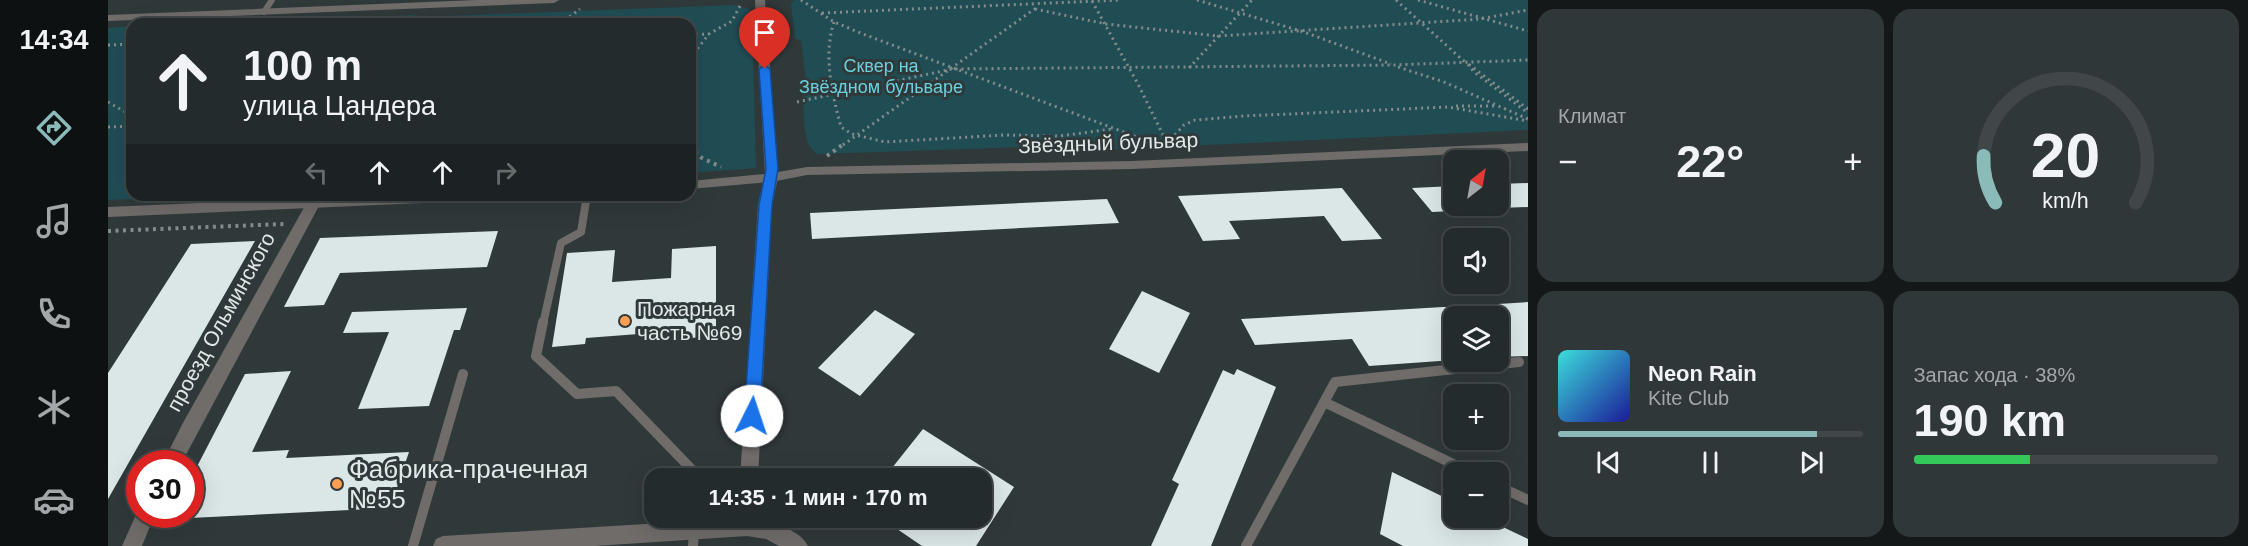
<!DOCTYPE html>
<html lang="ru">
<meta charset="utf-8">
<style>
:root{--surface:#242b2c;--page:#303738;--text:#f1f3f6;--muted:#a3a7a9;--line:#414748;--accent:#8bbbb9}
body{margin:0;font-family:Helvetica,sans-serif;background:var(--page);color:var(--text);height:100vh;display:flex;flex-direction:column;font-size:22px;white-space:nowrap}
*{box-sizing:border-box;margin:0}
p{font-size:20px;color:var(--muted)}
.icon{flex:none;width:33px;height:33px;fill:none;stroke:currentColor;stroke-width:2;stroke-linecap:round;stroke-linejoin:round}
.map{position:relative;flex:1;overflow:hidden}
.drawer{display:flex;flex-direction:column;gap:9px;padding:9px;background:#141818;width:720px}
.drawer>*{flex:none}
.banner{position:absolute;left:18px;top:18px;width:570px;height:183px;border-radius:18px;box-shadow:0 6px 24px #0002,0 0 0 2px var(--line);background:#242b2c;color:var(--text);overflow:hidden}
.needle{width:39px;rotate:31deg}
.tools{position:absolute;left:1335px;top:150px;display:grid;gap:12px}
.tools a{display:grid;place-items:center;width:66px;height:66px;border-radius:12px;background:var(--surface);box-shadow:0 6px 24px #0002,0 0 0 2px var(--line);font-size:30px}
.speed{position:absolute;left:18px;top:450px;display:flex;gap:12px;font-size:30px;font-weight:700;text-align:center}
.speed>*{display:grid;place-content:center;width:78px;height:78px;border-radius:50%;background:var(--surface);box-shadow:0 6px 24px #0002,0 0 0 2px var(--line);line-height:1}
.speed .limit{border:9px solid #d22;background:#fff;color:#111}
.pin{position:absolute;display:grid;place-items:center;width:51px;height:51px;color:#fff;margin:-62px -26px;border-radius:50% 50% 50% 0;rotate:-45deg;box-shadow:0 0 6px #0007}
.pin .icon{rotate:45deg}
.me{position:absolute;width:66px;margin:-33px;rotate:4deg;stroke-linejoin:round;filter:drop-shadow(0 0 4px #0008)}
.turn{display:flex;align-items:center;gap:21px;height:126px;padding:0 18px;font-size:27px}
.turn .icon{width:78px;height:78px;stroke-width:2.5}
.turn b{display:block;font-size:42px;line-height:51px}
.lanes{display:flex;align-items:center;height:57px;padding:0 18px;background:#0003;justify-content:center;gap:30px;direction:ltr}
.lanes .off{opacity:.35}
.big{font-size:45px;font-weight:800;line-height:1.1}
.drawer .card{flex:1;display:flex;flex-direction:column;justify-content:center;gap:9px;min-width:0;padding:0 21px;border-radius:18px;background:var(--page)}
.drawer .dial{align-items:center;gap:0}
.dial svg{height:156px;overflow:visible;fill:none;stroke:var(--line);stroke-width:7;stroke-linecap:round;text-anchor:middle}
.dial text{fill:var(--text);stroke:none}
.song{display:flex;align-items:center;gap:18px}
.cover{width:72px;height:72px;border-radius:9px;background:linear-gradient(135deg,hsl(180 70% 55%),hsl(240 70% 35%))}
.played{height:6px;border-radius:3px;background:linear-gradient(90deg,var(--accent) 85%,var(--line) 85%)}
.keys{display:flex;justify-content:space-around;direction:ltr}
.heat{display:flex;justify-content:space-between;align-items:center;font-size:33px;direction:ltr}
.charge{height:9px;border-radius:4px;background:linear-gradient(90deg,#34c759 38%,var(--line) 0)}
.drawer .tiles{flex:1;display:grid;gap:9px;grid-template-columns:repeat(2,1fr)}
.trip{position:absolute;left:536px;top:468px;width:348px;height:60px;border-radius:18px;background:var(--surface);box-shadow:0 6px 24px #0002,0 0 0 2px var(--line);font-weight:800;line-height:60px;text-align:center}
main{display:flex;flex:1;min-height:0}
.tabs{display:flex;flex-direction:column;width:108px;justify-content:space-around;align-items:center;background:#0e1112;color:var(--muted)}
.tabs .icon{width:42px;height:42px}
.tabs .selected{color:var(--accent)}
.tabs b{font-size:27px;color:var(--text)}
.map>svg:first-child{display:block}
.green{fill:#204d54}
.building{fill:#dbe6e7}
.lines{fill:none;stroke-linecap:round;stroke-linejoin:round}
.path-far1{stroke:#848b8c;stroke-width:3;stroke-dasharray:2 4;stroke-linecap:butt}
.path{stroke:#848b8c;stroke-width:4;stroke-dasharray:3 4.5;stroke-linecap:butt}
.service-far2{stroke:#6f6c6a;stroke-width:6}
.service-far1{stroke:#6f6c6a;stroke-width:8}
.service{stroke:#6f6c6a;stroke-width:10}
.minor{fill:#6f6c6a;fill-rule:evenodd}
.tertiary{fill:#6f6c6a;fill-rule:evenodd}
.route{fill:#1a73e8;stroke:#114b97;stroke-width:1.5}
.poi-dot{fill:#fb9e51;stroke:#30393a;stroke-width:2}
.labels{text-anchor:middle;stroke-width:6;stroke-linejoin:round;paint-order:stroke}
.far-park-label{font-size:18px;fill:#6ad0de;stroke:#30393a}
.street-label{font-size:21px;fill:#e2e8e8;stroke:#30393a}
.poi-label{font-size:21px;fill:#e2e8e8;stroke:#30393a;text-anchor:start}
.near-poi-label{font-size:26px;fill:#e2e8e8;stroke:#30393a;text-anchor:start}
</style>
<main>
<nav class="tabs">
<b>14:34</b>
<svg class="icon selected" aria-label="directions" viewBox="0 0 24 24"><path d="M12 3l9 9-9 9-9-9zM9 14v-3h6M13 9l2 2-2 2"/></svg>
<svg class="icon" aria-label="music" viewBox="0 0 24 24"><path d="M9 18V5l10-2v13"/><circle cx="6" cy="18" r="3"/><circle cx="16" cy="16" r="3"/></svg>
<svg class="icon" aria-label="phone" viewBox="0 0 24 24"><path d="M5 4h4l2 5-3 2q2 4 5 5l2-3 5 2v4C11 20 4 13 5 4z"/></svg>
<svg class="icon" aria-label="climate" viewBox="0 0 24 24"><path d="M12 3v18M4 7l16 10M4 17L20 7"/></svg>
<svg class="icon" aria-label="car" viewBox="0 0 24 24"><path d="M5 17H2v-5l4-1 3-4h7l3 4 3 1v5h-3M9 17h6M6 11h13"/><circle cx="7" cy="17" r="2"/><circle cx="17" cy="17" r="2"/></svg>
</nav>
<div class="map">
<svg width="1420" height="546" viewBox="0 0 1420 546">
<rect width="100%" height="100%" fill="#30393a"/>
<path class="green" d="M687,0H1420V130L1076,146C1065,140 1049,135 1041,147L993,150L918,147L710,154C695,146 697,122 695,106L700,101L693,91L699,90L693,40L687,39L683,3Z
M627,5L641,9L644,23L648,168L582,173V24H88L102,19L122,24L149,23L158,17L167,16L192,21L216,18L238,20L304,15L313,17Z
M24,26V195H120L0,200V28Z"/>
<path class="building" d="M1420,183V207L1390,208V184Z
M1346,186V211L1324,212L1304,188Z
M1234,188L1274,239L1234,241L1216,216L1121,221L1132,239L1095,241L1070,196Z
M999,199L1011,223L704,239L702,213Z
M390,231L379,267L232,273L216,305L176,307L212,238Z
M147,241L0,499V373L83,244Z
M608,246V336L570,339V331L478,338L477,344L444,347L459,253L507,250L504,282L563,278L564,249Z
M1034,291L1082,313L1051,373L1001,349Z
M1420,302V356L1390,357V304Z
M1335,307H1346V360L1261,366L1244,339L1147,345L1133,319Z
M359,308L352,330H346L321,406L250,409L281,332L235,333L244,312Z
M767,310L807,334L752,396L710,368Z
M1129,369L1168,387L1103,546H1043L1071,484L1064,480L1115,370L1126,375Z
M183,371L144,452L181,450L178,458L301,452L282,508L82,518V480L137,374Z
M815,429L906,487L868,546H814L773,518H873V478H776Z
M1284,472L1346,502V518H1376L1420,539V546H1295L1272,534Z"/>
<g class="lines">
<path class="path-far1" d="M693,0L726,22L755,34L1050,145
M1089,0L1196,32L1283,64
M1288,0L1358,63
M1310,0L1420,31
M984,1L1030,84L1060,145
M927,9L998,24L1110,36L1372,19L1420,10
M714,13L1013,0
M726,22C715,56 724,93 733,127L744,134L777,142L896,135L952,136L1004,129
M452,24L472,9
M582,35L601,34
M0,45L24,44
M582,58L601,34L624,21L633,4
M1290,67L1336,82L1420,119
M1081,68L1144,0
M0,102L24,116
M689,102L844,69L1285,65L1420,60
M1348,106H1389
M1420,109L1359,63L1366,72L1420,113
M0,127L24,126
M1059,144L1076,125L1087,120L1136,116L1340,107L1420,121
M735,145L928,8"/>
<path class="path" d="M1046,143L1061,149
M582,146L594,158L613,167
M719,156L737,143
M0,231L176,224"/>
<path class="service-far2" d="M156,12L164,0"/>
<path class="service-far1" d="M435,324L453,243L473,232L479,195"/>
<path class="service" d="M435,322L428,356L469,394L508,391L592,478
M1216,402L1362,472
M1390,486L1420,500
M305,546L355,374
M585,546L586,532
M1138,546L1227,382L1411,362"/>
<path class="minor" d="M663,174L670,178L664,205L650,478H632L650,205L656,178Z
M205,199L212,204L73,464H54L76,421L198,204Z
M31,508L32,514H47L34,546H14Z
M639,518C657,520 692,528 700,546H671L658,539L639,536L487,546H325L328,539L335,536Z"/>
<path class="tertiary" d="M369,0H451L446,3L0,21V15Z
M647,0H657L670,172L699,167L1024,161L1420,143V151L1024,169L699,175L663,182L582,189V181L657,174Z
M276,195H387L380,200L0,217V207Z"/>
</g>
<path class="route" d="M657,65L662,69L670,169L664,205L652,416L650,421L644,423L638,421L636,416L651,205L658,169L651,69Z"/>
<g class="poi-dot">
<circle cx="517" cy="321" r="6"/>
<circle cx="229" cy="484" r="6"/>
</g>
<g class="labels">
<g class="far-park-label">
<text x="773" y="72">Сквер на<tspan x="773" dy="21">Звёздном бульваре</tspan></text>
</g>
<g class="street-label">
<text transform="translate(1000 143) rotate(-2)" y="7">Звёздный бульвар</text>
<text transform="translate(113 322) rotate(-61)" y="7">проезд Ольминского</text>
</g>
<g class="poi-label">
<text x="529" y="316">Пожарная<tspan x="529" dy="24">часть №69</tspan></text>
</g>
<g class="near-poi-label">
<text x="241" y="478">Фабрика-прачечная<tspan x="241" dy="30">№55</tspan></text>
</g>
</g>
</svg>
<div class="tools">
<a><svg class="needle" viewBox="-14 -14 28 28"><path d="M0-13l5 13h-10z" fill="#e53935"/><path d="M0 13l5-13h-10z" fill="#a3a7a9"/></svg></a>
<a><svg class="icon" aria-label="sound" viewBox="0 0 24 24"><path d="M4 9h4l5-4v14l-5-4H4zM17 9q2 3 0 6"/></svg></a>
<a><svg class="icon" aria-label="layers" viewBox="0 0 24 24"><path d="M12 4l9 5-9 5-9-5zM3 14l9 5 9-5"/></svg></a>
<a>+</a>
<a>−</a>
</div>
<div class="speed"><div class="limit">30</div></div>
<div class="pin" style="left:657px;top:69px;background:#d93025"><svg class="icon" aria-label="arrive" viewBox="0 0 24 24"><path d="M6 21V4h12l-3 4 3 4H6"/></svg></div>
<svg class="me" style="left:644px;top:416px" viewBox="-20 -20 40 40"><circle r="19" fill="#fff"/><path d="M0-13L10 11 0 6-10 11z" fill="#1a73e8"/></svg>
<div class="trip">14:35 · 1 мин · 170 m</div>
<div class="banner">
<div class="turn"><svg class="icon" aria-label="ahead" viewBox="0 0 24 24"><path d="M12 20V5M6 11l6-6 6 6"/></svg><div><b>100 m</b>улица Цандера</div></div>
<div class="lanes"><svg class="icon off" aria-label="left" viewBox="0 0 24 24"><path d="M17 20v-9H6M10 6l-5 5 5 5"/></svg><svg class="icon" aria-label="ahead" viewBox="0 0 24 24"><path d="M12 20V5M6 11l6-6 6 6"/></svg><svg class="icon" aria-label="ahead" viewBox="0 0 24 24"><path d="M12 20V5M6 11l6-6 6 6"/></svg><svg class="icon off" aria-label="right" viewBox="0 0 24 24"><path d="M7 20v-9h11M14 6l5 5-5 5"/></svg></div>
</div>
</div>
<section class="drawer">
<div class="tiles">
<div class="card"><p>Климат</p>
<div class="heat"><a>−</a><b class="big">22°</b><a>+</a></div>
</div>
<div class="card dial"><svg viewBox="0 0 100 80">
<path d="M14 69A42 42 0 1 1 86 69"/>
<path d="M14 69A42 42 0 0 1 8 45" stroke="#8bbbb9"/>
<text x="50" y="56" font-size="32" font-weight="700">20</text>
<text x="50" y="72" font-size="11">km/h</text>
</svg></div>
<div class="card">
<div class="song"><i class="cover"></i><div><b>Neon Rain</b><p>Kite Club</p></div></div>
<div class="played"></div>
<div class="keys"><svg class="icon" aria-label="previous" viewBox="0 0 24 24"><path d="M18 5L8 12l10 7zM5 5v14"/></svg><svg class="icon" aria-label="pause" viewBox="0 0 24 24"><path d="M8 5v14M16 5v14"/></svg><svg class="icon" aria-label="next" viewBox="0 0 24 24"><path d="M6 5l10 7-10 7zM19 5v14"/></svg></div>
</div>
<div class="card"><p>Запас хода · 38%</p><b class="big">190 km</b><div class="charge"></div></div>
</div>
</section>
</main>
